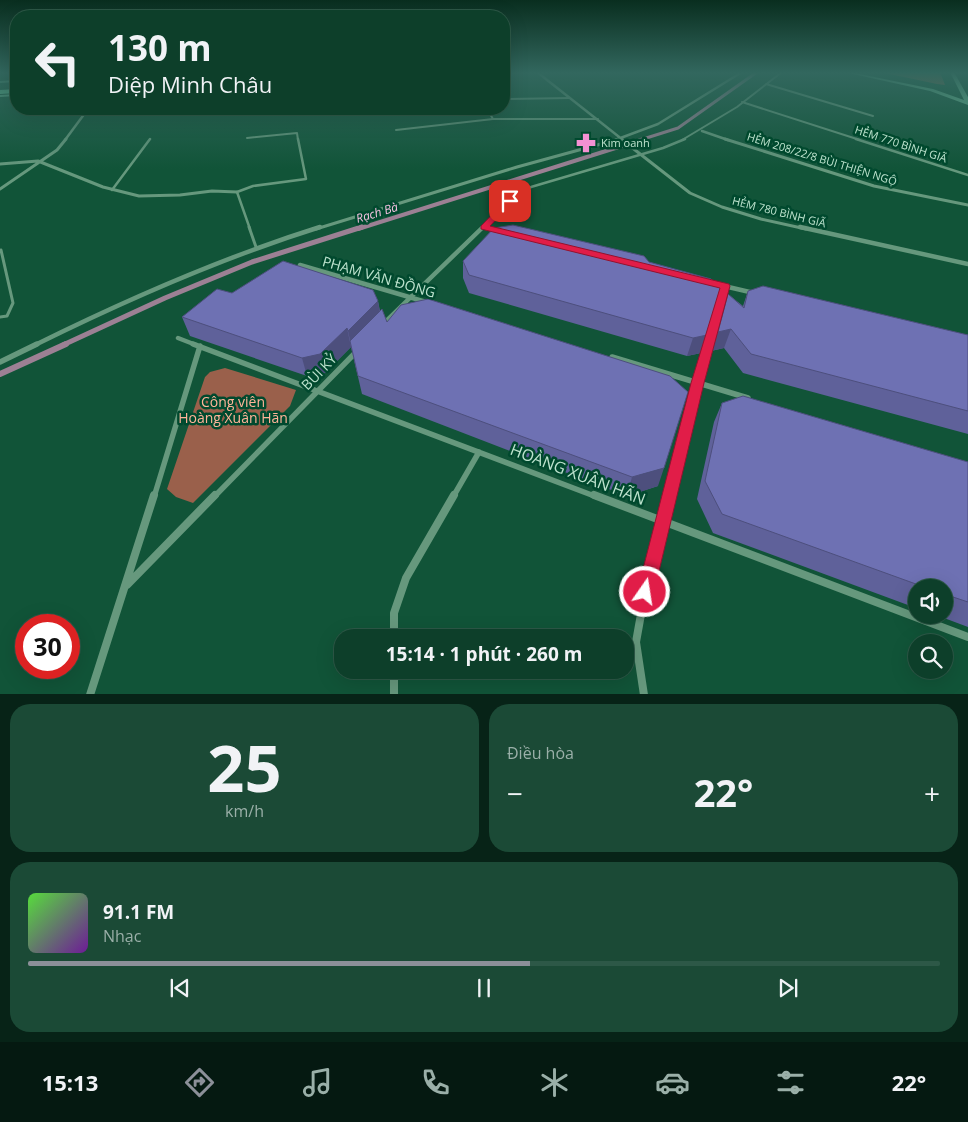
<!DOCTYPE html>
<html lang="vi">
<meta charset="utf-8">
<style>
:root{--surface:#0d3f2a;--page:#1b4a36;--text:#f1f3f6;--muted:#9aafa8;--line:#2d5847;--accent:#8c9099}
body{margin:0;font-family:"Open Sans",sans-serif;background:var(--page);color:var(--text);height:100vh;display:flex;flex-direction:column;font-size:19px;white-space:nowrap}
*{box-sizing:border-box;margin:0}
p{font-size:16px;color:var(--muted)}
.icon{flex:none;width:28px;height:28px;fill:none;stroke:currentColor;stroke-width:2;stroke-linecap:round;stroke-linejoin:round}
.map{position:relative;height:694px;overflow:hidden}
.sheet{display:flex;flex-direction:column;gap:10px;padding:10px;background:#072317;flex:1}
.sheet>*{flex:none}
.top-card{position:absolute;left:10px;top:10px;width:500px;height:105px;border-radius:20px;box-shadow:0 5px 20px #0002,0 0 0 1px var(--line);background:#0d3f2a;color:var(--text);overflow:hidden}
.buttons{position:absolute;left:908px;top:579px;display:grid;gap:10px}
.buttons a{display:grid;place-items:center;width:45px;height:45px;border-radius:50%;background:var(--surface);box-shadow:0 5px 20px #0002,0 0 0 1px var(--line);font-size:25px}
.speed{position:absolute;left:15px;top:614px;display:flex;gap:10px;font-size:25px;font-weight:700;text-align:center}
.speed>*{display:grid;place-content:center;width:65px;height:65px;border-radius:50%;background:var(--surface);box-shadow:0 5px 20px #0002,0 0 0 1px var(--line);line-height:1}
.speed .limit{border:8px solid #d22;background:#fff;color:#111}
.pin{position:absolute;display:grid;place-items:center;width:42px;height:42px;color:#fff;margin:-21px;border-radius:10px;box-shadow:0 2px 8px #0006}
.me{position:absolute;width:55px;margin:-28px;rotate:13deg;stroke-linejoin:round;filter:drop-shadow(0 0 4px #0008)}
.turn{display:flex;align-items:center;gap:18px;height:105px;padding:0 15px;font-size:22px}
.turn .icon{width:65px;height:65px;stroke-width:2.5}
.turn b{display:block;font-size:35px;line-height:42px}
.big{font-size:38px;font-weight:700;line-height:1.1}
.sheet .card{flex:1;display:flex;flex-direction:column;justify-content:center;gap:8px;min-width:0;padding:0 18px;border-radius:20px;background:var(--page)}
.sheet .dial{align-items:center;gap:0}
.dial b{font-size:65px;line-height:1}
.song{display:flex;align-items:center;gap:15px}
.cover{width:60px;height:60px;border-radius:8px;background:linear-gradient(135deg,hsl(110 70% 55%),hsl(280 70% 35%))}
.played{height:5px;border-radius:2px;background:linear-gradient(90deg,var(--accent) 55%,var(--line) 55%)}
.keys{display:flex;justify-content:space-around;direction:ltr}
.heat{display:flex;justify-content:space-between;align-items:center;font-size:28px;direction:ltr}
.sheet .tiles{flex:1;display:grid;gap:10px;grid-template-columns:1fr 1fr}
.card:last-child{grid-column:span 2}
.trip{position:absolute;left:334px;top:629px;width:300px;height:50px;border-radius:20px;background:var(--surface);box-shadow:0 5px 20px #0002,0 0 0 1px var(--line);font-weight:700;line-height:50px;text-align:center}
.tabs{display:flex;height:80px;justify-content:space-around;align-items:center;background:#051911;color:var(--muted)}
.tabs .icon{width:35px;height:35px}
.tabs .selected{color:var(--accent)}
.tabs b{font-size:22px;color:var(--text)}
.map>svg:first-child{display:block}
.green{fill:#9a604b}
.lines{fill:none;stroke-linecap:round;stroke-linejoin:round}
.stream-far3{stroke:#9c8094;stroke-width:3}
.stream-far2{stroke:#9c8094;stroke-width:4}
.stream-far1{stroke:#9c8094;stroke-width:5}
.stream{stroke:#9c8094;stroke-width:6}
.lane-far2{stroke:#66987d;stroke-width:2}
.lane-far1{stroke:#66987d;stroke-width:2.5}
.lane{stroke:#66987d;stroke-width:3}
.street-far4{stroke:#66987d;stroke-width:2.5}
.street-far3{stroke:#66987d;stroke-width:3}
.street-far2{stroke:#66987d;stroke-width:4.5}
.street-far1{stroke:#66987d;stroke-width:5.5}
.street{stroke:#66987d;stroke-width:8}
.secondary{fill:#72c49b;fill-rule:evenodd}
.primary{fill:#7ae6b1;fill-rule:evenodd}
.wall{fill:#5f619a}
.shaded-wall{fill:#4d4f7d}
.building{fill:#6e71b3;stroke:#4d4f7d}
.route{fill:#e11d48;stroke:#92132f}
.labels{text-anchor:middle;stroke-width:5;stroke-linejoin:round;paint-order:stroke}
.far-poi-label{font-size:11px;fill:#bde3ce;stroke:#00492e;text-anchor:start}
.far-street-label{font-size:11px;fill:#bde3ce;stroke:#00492e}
.far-water-label{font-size:12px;font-style:italic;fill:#f5c2e2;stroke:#00492e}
.street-label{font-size:14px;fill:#bde3ce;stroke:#00492e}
.park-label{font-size:14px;fill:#ffb499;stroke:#00492e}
.near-street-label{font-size:16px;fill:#bde3ce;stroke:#00492e}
</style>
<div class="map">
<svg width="968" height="695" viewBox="0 0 968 695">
<rect width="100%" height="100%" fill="#115438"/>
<path class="green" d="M880,72H940L945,85L937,84Z
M225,368L296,390L290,406L193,503L176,497L167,489L205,377L210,372Z"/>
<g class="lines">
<path class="stream-far3" d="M640,140L678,128L757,72"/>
<path class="stream-far2" d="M358,229L644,139"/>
<path class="stream-far1" d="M63,345L165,298L252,262L362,227"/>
<path class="stream" d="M0,374L66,344"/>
<path class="lane-far2" d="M766,84L873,116
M504,99L569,98
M742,102L860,140
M487,109L493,119
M396,130L493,119H598
M247,138L297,133L298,140
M682,140L737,107L782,72"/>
<path class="lane-far1" d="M856,139L968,175
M112,190L150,139
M510,201L531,187L663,148L685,139
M250,229L237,192L253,186L306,179L298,139"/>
<path class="lane" d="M249,227L256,247
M0,317L7,316L13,303L1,250"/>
<path class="street-far4" d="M537,72L623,140
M702,131L728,140
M65,140L88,109
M615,140L658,124L742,72"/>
<path class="street-far3" d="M621,139L690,193L722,207L761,219L806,229
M725,139L874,186L968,205
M0,164L38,161L103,187L139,196L180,195L212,191L237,192
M0,189L57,150L66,139
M316,229L517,167L619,139
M481,229L510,201"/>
<path class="street-far2" d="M800,227L968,264
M300,265L426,302
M711,283L754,293
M383,324L483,227
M178,338L196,345
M35,345C128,299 221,258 320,227
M708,345L725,286"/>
<path class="street-far1" d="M193,344L597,497
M612,357L748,398
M0,362L37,344
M154,497L200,346
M214,497L358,350
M453,497L479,452
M669,497L708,344"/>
<path class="street" d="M594,495L968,637
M127,585L215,495
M394,638V613L406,578L454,495
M394,670V695
M90,695L154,495
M644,695L636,642L645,592L669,495"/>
<path class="secondary" d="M504,72H552L504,74Z
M844,72H850L933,89L964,100L950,72H954L968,97V105L930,91Z
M16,80V82L0,83V81Z
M16,94V96L0,97V95Z"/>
<path class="primary" d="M16,89V93L0,94V90Z"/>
</g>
<path class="wall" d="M463,261L649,262L711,322L701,353L687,356L469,293L463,278Z
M748,291L968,335V434L743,373L724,348L711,351L722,312L728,294L743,306Z
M232,293L378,301L380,311L387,322L658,486L627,496L362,394L351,347L325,373L307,376L190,336L182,317Z
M722,403L968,462V627L936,615H944V588H916V608L713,533L697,499L714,422Z"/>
<path class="shaded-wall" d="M378,301L381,319L350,341L352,349L348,331Z
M347,328L351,347L325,373L307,376L302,358Z
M731,329L724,348L711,351L718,332Z
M707,335L701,353L687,356L693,338Z
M664,468L658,486L627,496L632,477Z"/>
<path class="building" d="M513,225L644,256L649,262L711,279L721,288L707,335L693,338L469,275L463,261L494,228Z
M283,261L373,290L378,301L348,331L347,328L320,354L302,358L182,317L217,289L232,293Z
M763,286L968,335V411L751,354L731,329L718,332L728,294L744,308L748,291Z
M428,299L670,376L688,392L664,468L632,477L358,376L350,341L382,309L387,322L401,305Z
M743,396L968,462V602L944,594V588H927L722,514L705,481L722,403Z"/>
<linearGradient id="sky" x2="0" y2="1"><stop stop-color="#092e1f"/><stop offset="0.43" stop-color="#32675e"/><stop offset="1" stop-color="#32675e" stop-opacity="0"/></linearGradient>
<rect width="968" height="169" fill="url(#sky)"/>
<path class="route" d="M507,199L514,201L490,226L729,284L730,286L704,383L654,592L651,598L645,600L639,598L637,592L691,383L720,288L481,229V226Z"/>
<defs>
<symbol id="pharmacy-bare" viewBox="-9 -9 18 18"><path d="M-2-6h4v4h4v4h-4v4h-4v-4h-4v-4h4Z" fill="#f491d3" stroke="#00492e" stroke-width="2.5" paint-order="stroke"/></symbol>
</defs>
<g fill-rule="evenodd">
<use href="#pharmacy-bare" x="572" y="129" width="28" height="28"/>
</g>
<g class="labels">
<g class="far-poi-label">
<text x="601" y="147">Kim oanh</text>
</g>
<g class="far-street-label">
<text transform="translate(901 144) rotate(18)" y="4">HẺM 770 BÌNH GIÃ</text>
<text transform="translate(822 159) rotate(17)" y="4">HẺM 208/22/8 BÙI THIỆN NGỘ</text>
<text transform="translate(779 212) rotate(14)" y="4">HẺM 780 BÌNH GIÃ</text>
</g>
<g class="far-water-label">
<text transform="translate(377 213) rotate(-17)" y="4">Rạch Bà</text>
</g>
<g class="street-label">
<text transform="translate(379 277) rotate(16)" y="5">PHẠM VĂN ĐỒNG</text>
<text transform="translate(319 372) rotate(-46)" y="5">BÙI KỶ</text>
</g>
<g class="park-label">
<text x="233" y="407">Công viên<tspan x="233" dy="16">Hoàng Xuân Hãn</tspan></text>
</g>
<g class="near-street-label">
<text transform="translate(578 474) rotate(21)" y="6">HOÀNG XUÂN HÃN</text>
</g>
</g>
</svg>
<div class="buttons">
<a><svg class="icon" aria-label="sound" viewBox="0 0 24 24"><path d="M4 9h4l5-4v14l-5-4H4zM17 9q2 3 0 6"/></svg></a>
<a><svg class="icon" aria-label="search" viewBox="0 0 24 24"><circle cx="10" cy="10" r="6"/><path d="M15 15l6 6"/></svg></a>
</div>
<div class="speed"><div class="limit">30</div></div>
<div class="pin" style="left:510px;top:201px;background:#d93025"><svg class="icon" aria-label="arrive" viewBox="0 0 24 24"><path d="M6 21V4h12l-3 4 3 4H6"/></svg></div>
<svg class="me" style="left:645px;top:592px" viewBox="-20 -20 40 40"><circle r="17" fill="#e11d48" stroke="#fff" stroke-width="3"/><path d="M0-11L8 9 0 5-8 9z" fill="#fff"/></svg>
<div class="trip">15:14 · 1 phút · 260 m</div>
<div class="top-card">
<div class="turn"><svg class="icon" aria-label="left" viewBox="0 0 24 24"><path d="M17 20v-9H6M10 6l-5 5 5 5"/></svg><div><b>130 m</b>Diệp Minh Châu</div></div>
</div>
</div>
<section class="sheet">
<div class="tiles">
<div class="card dial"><b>25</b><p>km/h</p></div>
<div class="card"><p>Điều hòa</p>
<div class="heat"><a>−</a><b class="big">22°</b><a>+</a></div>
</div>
<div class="card">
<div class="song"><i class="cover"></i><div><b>91.1 FM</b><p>Nhạc</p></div></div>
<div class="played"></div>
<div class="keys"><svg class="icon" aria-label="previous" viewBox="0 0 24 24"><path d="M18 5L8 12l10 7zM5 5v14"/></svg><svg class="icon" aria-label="pause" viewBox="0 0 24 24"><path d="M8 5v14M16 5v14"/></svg><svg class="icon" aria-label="next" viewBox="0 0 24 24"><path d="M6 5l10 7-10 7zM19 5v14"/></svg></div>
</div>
</div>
</section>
<nav class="tabs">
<b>15:13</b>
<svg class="icon selected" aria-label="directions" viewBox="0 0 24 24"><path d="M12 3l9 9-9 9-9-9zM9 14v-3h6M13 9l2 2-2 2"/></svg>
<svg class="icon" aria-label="music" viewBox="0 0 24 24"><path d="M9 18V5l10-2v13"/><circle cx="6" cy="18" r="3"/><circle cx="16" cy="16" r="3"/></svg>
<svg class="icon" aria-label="phone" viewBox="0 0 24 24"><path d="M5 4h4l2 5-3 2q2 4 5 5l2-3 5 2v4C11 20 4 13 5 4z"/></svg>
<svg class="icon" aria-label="climate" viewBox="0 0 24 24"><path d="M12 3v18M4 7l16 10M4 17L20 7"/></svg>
<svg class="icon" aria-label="car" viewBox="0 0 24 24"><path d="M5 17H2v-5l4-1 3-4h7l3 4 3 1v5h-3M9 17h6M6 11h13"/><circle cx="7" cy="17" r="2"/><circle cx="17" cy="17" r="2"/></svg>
<svg class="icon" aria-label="filters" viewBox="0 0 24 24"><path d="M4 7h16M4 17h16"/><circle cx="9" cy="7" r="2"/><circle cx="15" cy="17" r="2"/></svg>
<b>22°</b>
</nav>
